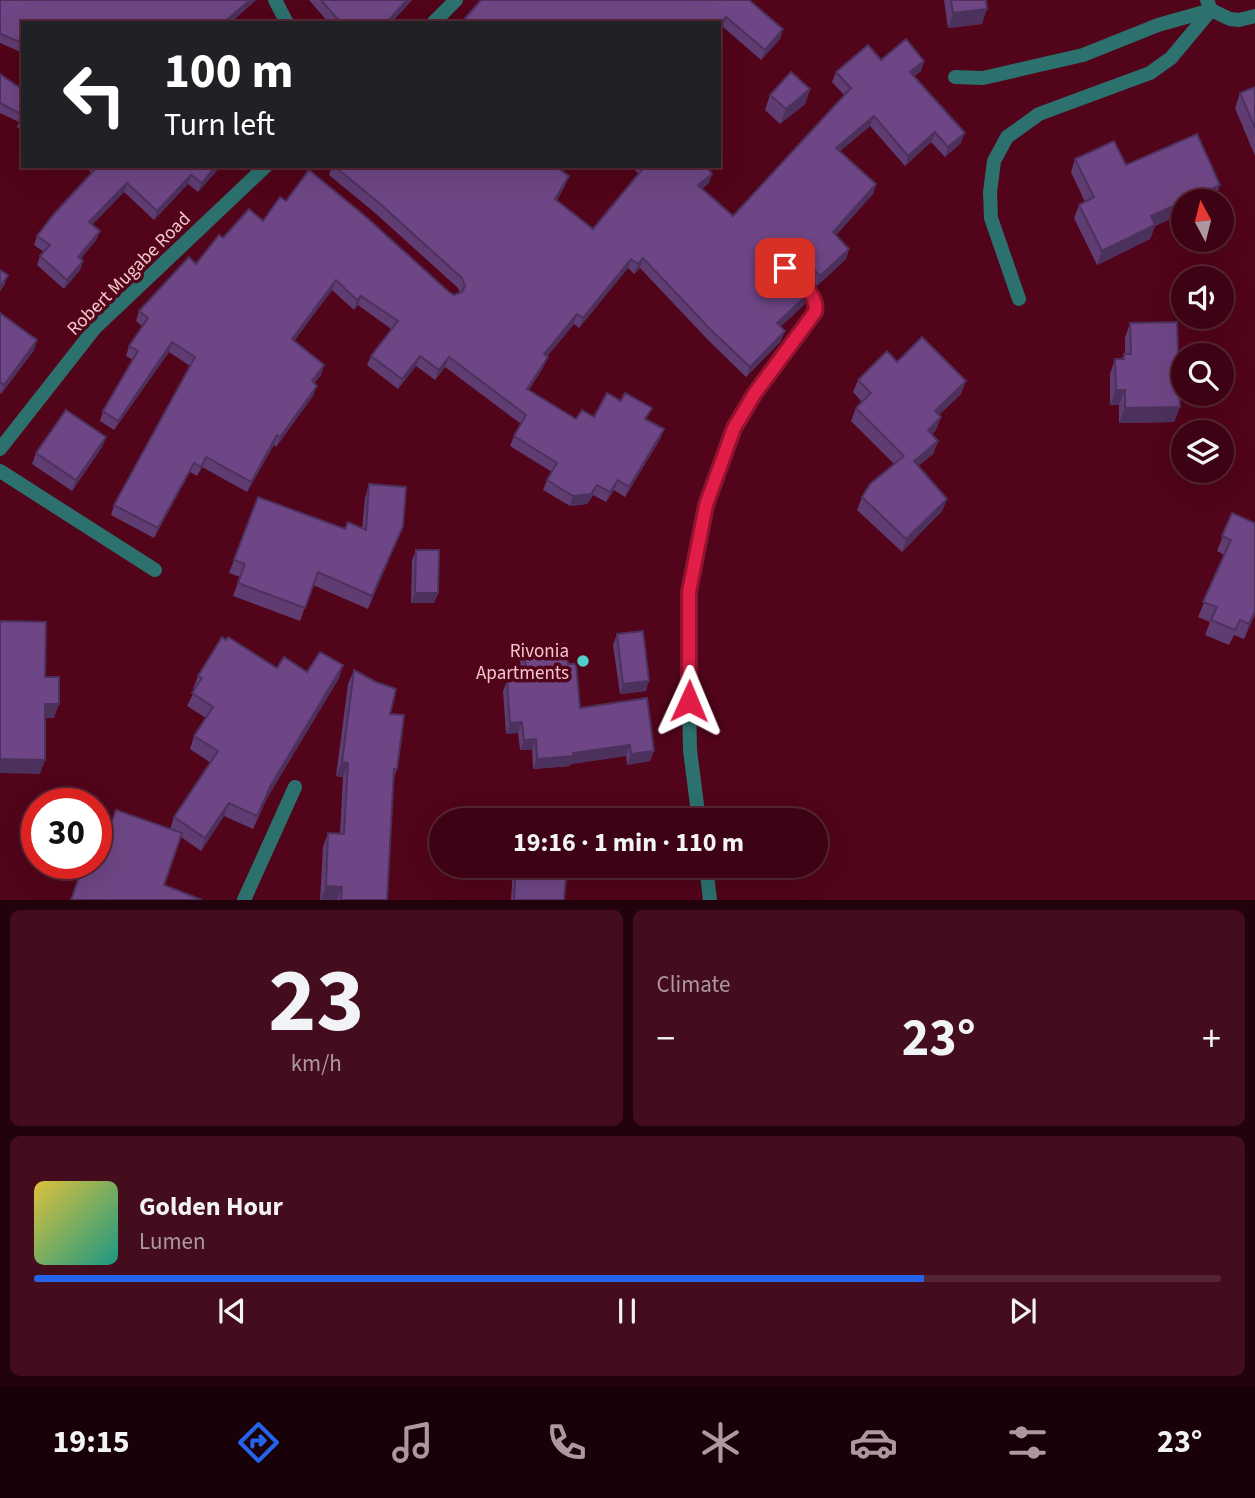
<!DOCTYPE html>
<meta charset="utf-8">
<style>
:root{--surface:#3d0314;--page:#440d1d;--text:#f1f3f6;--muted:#ad98a0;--line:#562534;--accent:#2563eb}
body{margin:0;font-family:"Source Sans 3",sans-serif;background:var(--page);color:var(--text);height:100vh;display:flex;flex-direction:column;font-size:26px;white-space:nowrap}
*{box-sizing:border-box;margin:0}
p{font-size:23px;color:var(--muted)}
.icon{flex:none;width:38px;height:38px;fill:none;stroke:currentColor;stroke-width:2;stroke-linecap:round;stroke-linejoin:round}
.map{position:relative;height:900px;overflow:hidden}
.drawer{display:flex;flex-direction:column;gap:10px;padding:10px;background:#22020b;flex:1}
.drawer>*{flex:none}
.hud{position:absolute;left:21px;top:21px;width:700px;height:147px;border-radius:0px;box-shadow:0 7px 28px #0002,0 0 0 2px var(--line);background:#202124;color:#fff;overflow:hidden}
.needle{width:46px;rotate:353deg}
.tools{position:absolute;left:1171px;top:189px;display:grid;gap:14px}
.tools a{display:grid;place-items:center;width:63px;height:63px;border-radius:50%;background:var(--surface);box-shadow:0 7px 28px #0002,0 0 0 2px var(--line);font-size:35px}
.speed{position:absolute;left:21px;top:788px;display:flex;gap:14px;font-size:35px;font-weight:700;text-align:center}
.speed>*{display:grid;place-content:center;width:91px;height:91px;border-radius:50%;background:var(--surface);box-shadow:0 7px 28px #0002,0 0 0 2px var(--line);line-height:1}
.speed .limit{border:10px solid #d22;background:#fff;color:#111}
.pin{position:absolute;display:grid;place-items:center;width:60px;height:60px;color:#fff;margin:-30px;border-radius:14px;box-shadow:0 4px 10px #0006}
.me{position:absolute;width:77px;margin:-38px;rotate:1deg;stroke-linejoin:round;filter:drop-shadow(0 0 5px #0008)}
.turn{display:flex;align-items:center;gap:24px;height:147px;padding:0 28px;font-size:32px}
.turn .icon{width:91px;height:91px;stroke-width:2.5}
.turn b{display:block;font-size:49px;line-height:60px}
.big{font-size:52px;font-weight:700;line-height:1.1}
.drawer .widget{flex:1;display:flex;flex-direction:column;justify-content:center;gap:10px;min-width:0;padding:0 24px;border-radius:10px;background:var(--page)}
.drawer .dial{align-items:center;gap:0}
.dial b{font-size:91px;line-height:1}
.song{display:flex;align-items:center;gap:21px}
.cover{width:84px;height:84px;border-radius:10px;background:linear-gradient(135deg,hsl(50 70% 55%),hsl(170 70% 35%))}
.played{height:7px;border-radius:4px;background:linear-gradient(90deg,var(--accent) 75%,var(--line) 75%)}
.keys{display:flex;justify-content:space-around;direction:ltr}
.heat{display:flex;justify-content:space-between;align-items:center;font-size:38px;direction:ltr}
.drawer .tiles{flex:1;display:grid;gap:10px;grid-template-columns:1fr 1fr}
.widget:last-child{grid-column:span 2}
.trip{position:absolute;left:429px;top:808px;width:399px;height:70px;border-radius:35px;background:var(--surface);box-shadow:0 7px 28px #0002,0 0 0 2px var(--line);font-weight:700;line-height:70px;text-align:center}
.tab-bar{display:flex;height:112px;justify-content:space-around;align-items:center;background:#180108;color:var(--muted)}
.tab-bar .icon{width:49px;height:49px}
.tab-bar .current{color:var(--accent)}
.tab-bar b{font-size:32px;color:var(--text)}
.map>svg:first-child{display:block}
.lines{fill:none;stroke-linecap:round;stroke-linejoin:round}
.service{stroke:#2c716e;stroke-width:14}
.minor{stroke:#2c716e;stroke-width:14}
.tertiary{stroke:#2c716e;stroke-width:14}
.wall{fill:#5f3c72}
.shaded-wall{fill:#4d315d}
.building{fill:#6e4685;stroke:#4d315d;stroke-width:2}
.route-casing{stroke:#92132f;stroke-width:18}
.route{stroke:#e11d48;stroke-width:12}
.poi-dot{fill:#53cdc9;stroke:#51041a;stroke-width:2.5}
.labels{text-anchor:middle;stroke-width:7;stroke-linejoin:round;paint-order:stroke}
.street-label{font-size:19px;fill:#f4c6ca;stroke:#51041a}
.poi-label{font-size:19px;fill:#f4c6ca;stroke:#51041a;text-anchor:end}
</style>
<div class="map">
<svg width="1255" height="900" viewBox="0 0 1255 900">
<rect width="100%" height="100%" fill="#51041a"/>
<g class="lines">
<path class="service" d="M0,471L155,570"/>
<path class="minor" d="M275,0L287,23
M955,77L983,78L1083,55L1158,25L1211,10L1230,19L1239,20L1255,16
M1019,299L991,218L990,192L994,161L1007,137L1039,114L1150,73L1171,58L1211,10L1207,0
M699,821L690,750L689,701V592L696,549L706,504L734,428L755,392L815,312C819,294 797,280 785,269
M706,866L710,900
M244,900L295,787"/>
<path class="tertiary" d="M433,23L456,0
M0,449L95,328L266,166"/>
</g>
<path class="wall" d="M0,0H256L230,23H23V53L0,43Z
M309,0H412L391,23H329Z
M749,0L780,39L761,60L723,27L719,31V23Z
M944,0H986L982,24L948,28Z
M881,60L924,61L921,71L914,76L961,143L945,157L931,142L905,166L870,126L840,151L876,184L873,194L836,235L849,249L846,259L817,286L791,261L783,260L780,262L782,266L808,294L805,304L780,327L781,341L746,377L708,340L640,268L634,274L628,268L579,328L574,324L547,356L544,366L529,390L576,419L594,417L647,420L664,429L660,439L625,497L614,490L606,502L593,495L587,504L570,506L543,490L547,480L552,472L510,446L514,436L521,424L445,367L435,380L416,366L398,389L367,365L371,356L391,329L358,305L354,310L332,290L294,341L324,365L321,375L314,383L313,396L276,447L274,445L247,492L202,467L197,476L190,472L154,538L111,515L114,505L190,366L169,352L114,430L100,421L103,411L133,360L126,356L129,346L142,326L136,321L139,311L196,264L223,238L263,221L286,201L449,292L454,295L460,293L458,288L374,212L329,175L332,166H565L561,171L565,186L557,200L593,229L639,174L631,166H708L707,167L709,183L702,189L733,216L844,95L832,82L836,72Z
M0,74L23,90V131L17,127L19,122L0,113Z
M1255,87V156L1235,108L1240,93Z
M810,89L805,104L780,124L765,110L770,95Z
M1075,159L1126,165L1215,199L1183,201V213L1155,226L1150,239L1097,265L1074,218L1079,205L1085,202L1071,172Z
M85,166H221L198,192L188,184L154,220L124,192L92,225L100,231L96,240L80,259L83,261L80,270L64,289L37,265L40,256L44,252L34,245L37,236L92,173Z
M0,313L34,350L1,394L0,393Z
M1130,323L1180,407L1174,422L1119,423V405H1110V374L1115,359H1122L1124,354H1125V338Z
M897,362L961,394L939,415L941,417L936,430L932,434L938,441L933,454L918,466L947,499L942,511L902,552L857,510L862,497L894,464L851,421L856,408L862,402L853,392L858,380Z
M106,437L102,447L72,491L32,464L36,453Z
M369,484L403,526L368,609L313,585L300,621L233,596L240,577L229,573L258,497L345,529H362L365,498Z
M1232,513L1255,614L1244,639L1234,635L1229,645L1205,635L1210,622L1198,617L1224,555L1217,551Z
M416,550L438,593L434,603H411L412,560Z
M617,634L646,691L620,694L613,645Z
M226,640L277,668L307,672L343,665L339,678L267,798L253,829L224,816L201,851L181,837L79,878L45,866L46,863H96L106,839L170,829L174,817L211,763L190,749L194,736L206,718L187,706L195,690L193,689L198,676Z
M524,647L568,664L580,708L654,751L650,761L627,765L626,756L571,764L570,766L533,769L532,750H520L518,733L506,734L503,691L507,681L515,680L518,671H521L520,658Z
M354,670L390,714L397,769L393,780L387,900H320L323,847L328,833H340L343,777L336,776L348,684Z
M513,866H567L564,900H511Z"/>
<path class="shaded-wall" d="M250,0H256L230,23H223Z
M407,0H412L391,23H386Z
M987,9L982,24L948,28L953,13Z
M726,17L723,27L719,31V25Z
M783,29L780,39L761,60L765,50Z
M924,61L921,71L907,82L910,72Z
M810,89L805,104L780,124L786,109Z
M874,116L870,126L832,158L836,148Z
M935,132L931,142L905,166L908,156Z
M965,133L961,143L945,157L948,147Z
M216,166H221L198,192L202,183Z
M712,174L709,183L695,195L698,185Z
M191,175L188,184L154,220L157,211Z
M569,176L565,186L552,209L555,199Z
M127,183L124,192L86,231L89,222Z
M876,184L873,194L830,242L833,232Z
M1220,185L1215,199L1210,201H1185Z
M1183,202V213L1155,226L1150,239L1097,265L1102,251L1151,216Z
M100,231L96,240L75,266L78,257Z
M849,249L846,259L817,286L820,276Z
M786,250L783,260L777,263L781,253Z
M643,258L640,268L634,274L638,264Z
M631,259L628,268L579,328L583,318Z
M83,261L80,270L64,289L67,280Z
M8,275L5,284L0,292V287Z
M336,280L332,290L288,349L292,339Z
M808,294L805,304L773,333L777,323Z
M361,296L358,305L354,310L357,300Z
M577,314L574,324L541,364L544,354Z
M785,331L781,341L746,377L750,367Z
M37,340L34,350L1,394L4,385Z
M172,342L169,352L114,430L118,421Z
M420,356L416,366L398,389L402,379Z
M449,357L445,367L435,380L439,370Z
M548,357L544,366L523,399L527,389Z
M324,365L321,375L308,391L312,381Z
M966,381L961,394L930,424L935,411Z
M317,386L313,396L276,447L280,437Z
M1116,390H1125L1119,405H1110Z
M1180,407L1174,422L1119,423L1125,408Z
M941,417L936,430L923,443L928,430Z
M664,429L660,439L625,497L629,487Z
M277,435L274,445L247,492L251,482Z
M106,437L102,447L72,491L76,480Z
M938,441L933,454L909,474L914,461Z
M194,463L190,472L154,538L158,528Z
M618,480L614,490L606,502L610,492Z
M597,485L593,495L587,504L570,506L573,496Z
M947,499L942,511L902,552L906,539Z
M403,526L398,539L368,609L372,596Z
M415,593H438L434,603H411Z
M1255,611V614L1244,639L1249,624Z
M343,665L339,678L267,798L253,829L271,785Z
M649,681L646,691L620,694L623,684Z
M45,704H59L54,718H40Z
M522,722L518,733L506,734L510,723Z
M536,739L532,750H520L524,740Z
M630,745L626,756L571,764L570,766L533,769L537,759Z
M654,751L650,761L627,765L631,754Z
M0,759L45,760L40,774L0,773Z
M342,762L348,763L343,777L336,776Z
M229,803L224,816L201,851L205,838Z
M326,886L342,887L337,900H321Z"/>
<path class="building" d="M0,0H250L223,23H46L44,21V23H23V43L0,34Z
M321,0H407L386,23H341Z
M481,0H749L783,29L765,50L726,17L719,25V23H461Z
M951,0H986L987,9L953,13Z
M906,39L924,61L910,72L965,133L948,147L935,132L908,156L874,116L836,148L876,184L833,232L849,249L820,276L794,251L786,250L781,253L779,262L782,266L802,284L808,294L777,323L785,331L750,367L711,330L643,258L638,264L631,259L583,318L577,314L544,354L548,357L527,389L576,419L582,410L594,417L607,393L621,401L625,393L652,408L645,419L664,429L629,487L618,480L610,492L597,485L591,494L573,496L547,480L557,463L514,436L526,415L449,357L439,370L420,356L402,379L371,356L398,321L361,296L357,300L336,280L292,339L324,365L312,381L317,386L280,437L277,435L251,482L206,457L201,467L194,463L158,528L114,505L195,357L172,342L118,421L103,411L138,351L129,346L148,318L139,311L189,257L196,264L219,235L223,238L249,209L263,221L280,197L286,201L309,170L365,216L449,292L454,295L462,292L465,286L462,278L378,202L334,166H561L559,169L569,176L555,199L593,229L645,166H706L712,174L698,185L733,216L851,88L836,72L868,45L881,60Z
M791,72L810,89L786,109L770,95Z
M0,74L23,90V115L0,103Z
M1255,87V128L1240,93Z
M1197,134L1220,185L1151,216L1155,225L1102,251L1079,205L1094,197L1075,159L1114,141L1126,165Z
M98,166H216L202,183L191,175L157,211L127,183L89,222L100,231L78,257L83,261L67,280L40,256L50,245L37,236L54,214Z
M0,270L8,275L0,287Z
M0,313L37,340L4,385L0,382Z
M1177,322L1180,407L1125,408V390H1116L1115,359H1124V354H1131L1130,323Z
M922,337L966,381L935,411L941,417L928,430L938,441L914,461L947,499L906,539L862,497L870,484L904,456L856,408L871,393L858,380L887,351L897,362Z
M66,410L106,437L76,480L36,453Z
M369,484L406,487L403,526L372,596L318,572L305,608L238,583L245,564L234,560L258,497L345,529L348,522L366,530Z
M1232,513L1255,523V611L1249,624L1240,620L1235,630L1211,620L1217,607L1203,602L1231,540L1222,536Z
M416,550H439L438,593H415Z
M0,621L46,622L45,677H59V704H45V760L0,759Z
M643,631L649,681L623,684L617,634Z
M222,637L226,640L228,637L277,668L284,657L307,672L320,652L343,665L271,785L257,816L229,803L205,838L174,817L218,751L194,736L213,707L192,693L202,678L198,676Z
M566,644L568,664H576L580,708L647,698L654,751L631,754L630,745L573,753L574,756L537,759L536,739L524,740L522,722L510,723L507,681L519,680L518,671L526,670L524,647Z
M354,670L376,682L396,689L390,714L404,715L397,769H394L387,900H341L342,887L326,886L328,833L344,834L348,763L342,762Z
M116,810L182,833L164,885L202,900H71L84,863H83H96V835L106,839Z
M521,810L571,814L570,821H520Z
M516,866H567L564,900H514Z"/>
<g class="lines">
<defs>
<path id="route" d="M689,701V592L706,505L734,428L755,393L815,312C819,294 797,280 785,268"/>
</defs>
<use href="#route" class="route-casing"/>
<use href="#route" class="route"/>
</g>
<circle class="poi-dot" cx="583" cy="661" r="7"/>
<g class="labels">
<g class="street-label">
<text transform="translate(128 273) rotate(-45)" y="7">Robert Mugabe Road</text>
</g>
<g class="poi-label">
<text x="569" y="657">Rivonia<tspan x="569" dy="22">Apartments</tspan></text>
</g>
</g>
</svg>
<div class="tools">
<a><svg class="needle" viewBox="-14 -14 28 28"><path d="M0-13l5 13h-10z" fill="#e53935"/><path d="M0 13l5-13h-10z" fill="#ad98a0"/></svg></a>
<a><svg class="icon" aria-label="sound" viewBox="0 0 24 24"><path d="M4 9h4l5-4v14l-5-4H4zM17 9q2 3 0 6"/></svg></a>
<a><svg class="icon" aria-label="search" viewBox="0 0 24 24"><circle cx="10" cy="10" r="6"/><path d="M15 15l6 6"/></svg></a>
<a><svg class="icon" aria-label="layers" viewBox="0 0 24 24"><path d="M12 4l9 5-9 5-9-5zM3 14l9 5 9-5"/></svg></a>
</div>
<div class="speed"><div class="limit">30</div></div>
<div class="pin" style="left:785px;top:268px;background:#d93025"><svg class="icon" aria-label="arrive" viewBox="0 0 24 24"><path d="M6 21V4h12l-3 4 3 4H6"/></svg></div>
<svg class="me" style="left:689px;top:701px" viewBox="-20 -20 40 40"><path d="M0-17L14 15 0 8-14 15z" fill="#e11d48" stroke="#fff" stroke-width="4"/></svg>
<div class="trip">19:16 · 1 min · 110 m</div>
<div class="hud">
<div class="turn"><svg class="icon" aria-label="left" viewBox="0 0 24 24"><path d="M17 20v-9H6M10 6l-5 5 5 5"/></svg><div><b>100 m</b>Turn left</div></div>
</div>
</div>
<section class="drawer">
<div class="tiles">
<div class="widget dial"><b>23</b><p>km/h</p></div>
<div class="widget"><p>Climate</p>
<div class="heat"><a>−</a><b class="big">23°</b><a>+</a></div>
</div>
<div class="widget">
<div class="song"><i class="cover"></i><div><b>Golden Hour</b><p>Lumen</p></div></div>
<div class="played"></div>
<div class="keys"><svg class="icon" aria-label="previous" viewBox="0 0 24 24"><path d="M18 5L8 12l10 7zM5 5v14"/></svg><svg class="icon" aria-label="pause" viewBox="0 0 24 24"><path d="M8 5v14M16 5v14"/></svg><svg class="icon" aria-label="next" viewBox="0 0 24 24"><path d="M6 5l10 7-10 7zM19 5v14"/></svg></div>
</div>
</div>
</section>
<nav class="tab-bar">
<b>19:15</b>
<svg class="icon current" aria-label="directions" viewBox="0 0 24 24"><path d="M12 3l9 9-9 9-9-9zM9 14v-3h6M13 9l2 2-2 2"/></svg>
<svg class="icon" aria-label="music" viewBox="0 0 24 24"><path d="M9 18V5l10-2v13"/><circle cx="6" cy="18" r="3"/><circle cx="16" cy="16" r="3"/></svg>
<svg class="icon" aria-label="phone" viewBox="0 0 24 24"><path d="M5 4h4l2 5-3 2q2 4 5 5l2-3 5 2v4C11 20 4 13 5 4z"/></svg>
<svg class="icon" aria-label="climate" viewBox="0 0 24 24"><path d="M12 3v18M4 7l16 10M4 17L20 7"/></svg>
<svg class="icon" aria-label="car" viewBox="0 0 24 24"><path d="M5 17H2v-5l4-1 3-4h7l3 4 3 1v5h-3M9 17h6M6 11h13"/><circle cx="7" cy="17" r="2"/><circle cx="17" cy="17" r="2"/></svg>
<svg class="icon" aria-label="filters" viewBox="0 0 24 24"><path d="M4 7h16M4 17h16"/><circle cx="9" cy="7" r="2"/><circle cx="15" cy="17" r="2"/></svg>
<b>23°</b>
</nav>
